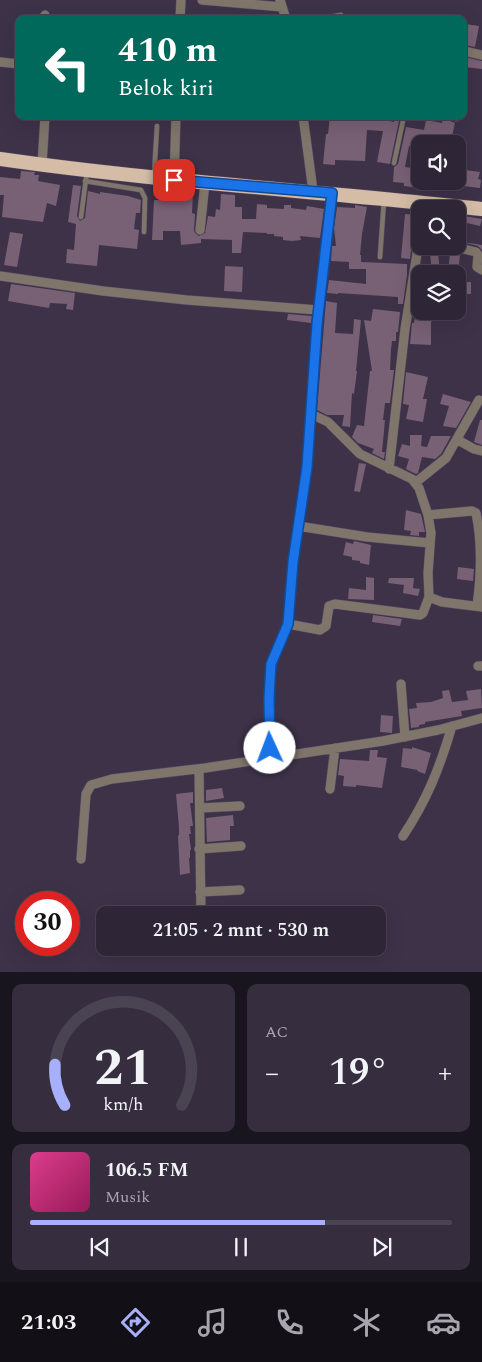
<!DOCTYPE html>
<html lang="id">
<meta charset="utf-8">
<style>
:root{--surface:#2e2637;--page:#362e3f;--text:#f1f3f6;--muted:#a7a5ad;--line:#494352;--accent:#a8b0fc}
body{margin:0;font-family:Spectral,serif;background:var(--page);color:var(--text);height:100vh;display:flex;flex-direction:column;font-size:19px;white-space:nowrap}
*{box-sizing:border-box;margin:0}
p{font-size:16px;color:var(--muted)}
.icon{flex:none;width:28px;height:28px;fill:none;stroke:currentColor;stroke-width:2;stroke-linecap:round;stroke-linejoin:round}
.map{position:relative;height:972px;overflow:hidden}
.side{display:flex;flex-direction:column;gap:12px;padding:12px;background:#19151e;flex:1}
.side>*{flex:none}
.top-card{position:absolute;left:15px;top:15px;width:452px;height:105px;border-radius:10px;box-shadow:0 5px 20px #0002,0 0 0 1px var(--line);background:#00695c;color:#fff;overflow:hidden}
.fabs{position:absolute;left:411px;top:135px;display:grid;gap:10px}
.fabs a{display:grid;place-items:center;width:55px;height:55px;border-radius:10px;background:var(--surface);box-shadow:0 5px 20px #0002,0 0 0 1px var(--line);font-size:25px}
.speed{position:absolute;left:15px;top:891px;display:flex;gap:10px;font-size:25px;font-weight:700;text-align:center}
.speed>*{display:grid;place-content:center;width:65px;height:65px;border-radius:50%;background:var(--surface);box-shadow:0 5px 20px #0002,0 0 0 1px var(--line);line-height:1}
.speed .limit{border:8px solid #d22;background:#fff;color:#111}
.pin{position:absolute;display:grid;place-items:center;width:42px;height:42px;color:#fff;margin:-21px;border-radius:10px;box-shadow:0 2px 8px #0006}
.me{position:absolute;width:55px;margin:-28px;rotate:358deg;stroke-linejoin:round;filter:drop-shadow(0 0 4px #0008)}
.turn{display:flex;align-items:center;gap:18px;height:105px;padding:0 20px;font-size:22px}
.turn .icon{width:65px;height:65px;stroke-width:2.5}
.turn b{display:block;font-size:35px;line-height:42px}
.big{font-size:38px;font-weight:600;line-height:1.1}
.side .tile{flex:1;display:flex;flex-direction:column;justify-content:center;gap:8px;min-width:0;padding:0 18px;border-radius:10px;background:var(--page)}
.side .dial{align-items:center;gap:0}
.dial svg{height:130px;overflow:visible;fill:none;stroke:var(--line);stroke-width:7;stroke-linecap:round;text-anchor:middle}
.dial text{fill:var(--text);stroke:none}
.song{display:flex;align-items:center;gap:15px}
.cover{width:60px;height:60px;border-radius:8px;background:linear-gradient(135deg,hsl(330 70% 55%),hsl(330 70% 35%))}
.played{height:5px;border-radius:2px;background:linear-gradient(90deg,var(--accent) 70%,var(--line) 70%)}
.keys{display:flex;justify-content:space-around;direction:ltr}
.heat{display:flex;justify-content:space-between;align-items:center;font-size:28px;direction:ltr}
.side .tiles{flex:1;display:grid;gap:12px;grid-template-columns:1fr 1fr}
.tile:last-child{grid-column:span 2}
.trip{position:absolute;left:96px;top:906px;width:290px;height:50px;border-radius:10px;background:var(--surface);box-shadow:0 5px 20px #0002,0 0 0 1px var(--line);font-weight:600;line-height:50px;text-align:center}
.tab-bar{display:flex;height:80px;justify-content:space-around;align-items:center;background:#120f16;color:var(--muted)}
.tab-bar .icon{width:35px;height:35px}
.tab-bar .active{color:var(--accent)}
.tab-bar b{font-size:22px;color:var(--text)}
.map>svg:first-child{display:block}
.building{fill:#786075}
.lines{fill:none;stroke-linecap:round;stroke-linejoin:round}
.service-casing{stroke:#594e64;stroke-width:5.5}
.minor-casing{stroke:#594e64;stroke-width:10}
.trunk-casing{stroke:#594e64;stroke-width:15}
.service{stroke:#7f756b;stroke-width:4.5}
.minor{stroke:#7f756b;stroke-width:9}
.trunk{stroke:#d4bca6;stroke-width:14}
.route-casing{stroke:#114b97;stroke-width:12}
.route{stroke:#1a73e8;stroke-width:9}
</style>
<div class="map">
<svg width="482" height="972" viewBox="0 0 482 972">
<rect width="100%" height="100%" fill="#3e3249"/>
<path class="building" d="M465,24L479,26L475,47L464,45Z
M464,57L482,61V69L464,67Z
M330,116H379V119L394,122L395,116H400L390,164L377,162L383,131L367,130L365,161L335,160V165L323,164L326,134H328Z
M443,118L455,123L451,141L433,137L432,142L425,140V144H420V148L409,146L405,167L420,169V181H448L447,189L427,186V189L404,186V183L393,182L394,167L398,164L406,127L424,130L426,120L442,123Z
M465,170L480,172L478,179L481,180L480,188L463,186Z
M21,171L35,172L34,175H39L38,181L60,185L56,206L47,203L43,222L2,217L4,195H0V177L20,179Z
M73,185L81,186L77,216L80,221L85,218L88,191L100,194V192L128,196L141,200L140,213H136L134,229L139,230L137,249L99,245L97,266L66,263L67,249L74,250L76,224L68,222Z
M173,190L193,192L192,213L195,214V215L194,230L195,233L199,236L205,233L208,216L215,217L216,209L220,210L221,194L235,195V207H242V219H256L257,204L267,205V208L284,209V205H291V208L306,210L307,206L324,209L320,238L300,236L301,240L292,241L283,240V237L274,236V234H267V233L243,232L241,253H232V240L201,239V243L181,245L180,231H163V240H152L154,200H173Z
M355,205L367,207L362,234L360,255H361V262L407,264V275L403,304H398V297L338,293V294L327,293L329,280L366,284V269H349V262L331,261L332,246H336L334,228L337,207L355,208Z
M405,214L415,215L410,259L401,258Z
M458,215L482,219L480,226L467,223L463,242L482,245V250L478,246L458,241Z
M10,232L23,234L17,267L4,265Z
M425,246H446L448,252H438L440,272L432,273L430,253L426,254Z
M450,252L460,254L458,274H448Z
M225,266L243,267L242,292L224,291Z
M458,282H471V294H458Z
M11,284L75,293L73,310L66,309L67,304L50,303L49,308L8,301Z
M326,301L337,303L335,333L353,334L354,319L361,320L356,371H357L354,394L352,393L350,427L342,426L344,415H327L317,410Z
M373,309L400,312L398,332H396V341H392L391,349L390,370H394L390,403H385L383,420H385L382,452H385L384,459L372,453L374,449L358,443L352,437L357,425L364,426L370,371H372L364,320L371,321Z
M416,311H434L431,323V345L410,344L412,323H414Z
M288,314L312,316L311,323L287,320Z
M406,372L428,377L423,399H427L423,422L406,419L409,405L403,404Z
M443,394L471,402L456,428L443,426L449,406L440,404Z
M480,420H482V445L474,442Z
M410,435H422L421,446L427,447L431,436H451L441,454L435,459L422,457L418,473L416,474L406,469L409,459L398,456L402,444L410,446Z
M359,463L366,464L360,492L354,491Z
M406,510L421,514L425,532H419V536L410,535L411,531L404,530Z
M354,541L371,545L369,565L360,563V561L352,560V557L343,555L346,542L353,544Z
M458,567L474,569L473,581L457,579Z
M366,577L374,578V600L348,599L349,588L366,590Z
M389,578H414L413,588L420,589L418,596L403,593L404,585L388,583Z
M373,615L402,619L400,626L372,622Z
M481,689L482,708L461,711L462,716L425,722V724L419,725V727L411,728L409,709L417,708L416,703L431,702L443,698L442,691L449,690L452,702L468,700L466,691Z
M381,715L393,716L392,733L380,732Z
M412,747L431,753L425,774L417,771L418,770L401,767L403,748L412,749Z
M370,750H378L377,757L387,758L382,788L356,785V787L343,786L344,776L338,775L340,759L369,761Z
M222,788L224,798L206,801V790Z
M193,792V803H190L193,826H190L191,834H189L191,850H190V858H189L190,873L180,875L178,836L179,835V827L176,794Z
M233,815L234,826H230V840L207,842L206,818Z"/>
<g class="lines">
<defs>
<path id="service" d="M318,19L341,15
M448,116L456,119
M394,163L404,116
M154,176L157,126
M85,181L141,190L145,198L144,232
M81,217L87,171
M380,257L384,200"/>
<path id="minor" d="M202,0L282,7
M280,0L286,19
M45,15L46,19
M180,19L181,0
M464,51L482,55
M0,62L19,64
M303,116L313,191
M42,165L45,116
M174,180L176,116
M200,230L205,183
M452,246L476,252L478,255L477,267L482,270
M0,276L103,291L187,300L318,310
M311,414L328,422L360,454L412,479L419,488L428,515L431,533L428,573L429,597L442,602L482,607
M458,440L474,449L482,451
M389,469L405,329L420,235
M415,483L446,458L479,400
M428,515L472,511L476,513C482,542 481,577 477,606
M298,526L367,537L430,543
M288,624L320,630L326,626L329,606L335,604L420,615L423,613L429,597
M478,666H482
M401,684L405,737
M271,757L269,698L271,664L288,624L293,562L307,467L317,324L332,193
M199,769L201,915
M330,789L335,748
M200,808L240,806
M403,836C427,800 440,767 452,726
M199,849L241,846
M81,859L86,794L91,785L112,779L205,768L383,741L438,730L482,718
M200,892L240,890"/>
<path id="trunk" d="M0,159C160,182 321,191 482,209"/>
</defs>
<use href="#service" class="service-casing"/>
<use href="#minor" class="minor-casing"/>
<use href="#trunk" class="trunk-casing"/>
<use href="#service" class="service"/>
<use href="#minor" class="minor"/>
<use href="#trunk" class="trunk"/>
</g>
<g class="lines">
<defs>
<path id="route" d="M174,180L332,193L317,324L307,467L293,562L288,624L271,664L269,698L270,748"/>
</defs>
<use href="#route" class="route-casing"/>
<use href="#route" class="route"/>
</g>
</svg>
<div class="fabs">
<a><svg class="icon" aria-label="sound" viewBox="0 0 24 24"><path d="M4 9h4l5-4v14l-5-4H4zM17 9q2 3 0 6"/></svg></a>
<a><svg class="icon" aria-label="search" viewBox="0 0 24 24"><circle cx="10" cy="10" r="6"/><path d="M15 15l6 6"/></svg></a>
<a><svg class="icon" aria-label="layers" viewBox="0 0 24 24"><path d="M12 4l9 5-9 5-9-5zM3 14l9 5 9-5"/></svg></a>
</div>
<div class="speed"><div class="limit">30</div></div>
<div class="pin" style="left:174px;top:180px;background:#d93025"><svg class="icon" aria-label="arrive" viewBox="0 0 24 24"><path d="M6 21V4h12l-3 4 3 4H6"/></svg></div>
<svg class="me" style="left:270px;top:748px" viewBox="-20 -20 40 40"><circle r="19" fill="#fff"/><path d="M0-13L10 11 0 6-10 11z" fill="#1a73e8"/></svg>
<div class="trip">21:05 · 2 mnt · 530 m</div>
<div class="top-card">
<div class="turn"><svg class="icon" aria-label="left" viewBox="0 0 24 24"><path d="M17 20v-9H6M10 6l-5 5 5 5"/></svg><div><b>410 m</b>Belok kiri</div></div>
</div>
</div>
<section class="side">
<div class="tiles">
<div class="tile dial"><svg viewBox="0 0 100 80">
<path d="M14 69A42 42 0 1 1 86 69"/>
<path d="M14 69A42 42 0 0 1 8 44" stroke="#a8b0fc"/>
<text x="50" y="56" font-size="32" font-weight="700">21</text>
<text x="50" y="72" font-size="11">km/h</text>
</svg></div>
<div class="tile"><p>AC</p>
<div class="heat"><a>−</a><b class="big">19°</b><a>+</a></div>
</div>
<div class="tile">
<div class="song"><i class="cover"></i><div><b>106.5 FM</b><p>Musik</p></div></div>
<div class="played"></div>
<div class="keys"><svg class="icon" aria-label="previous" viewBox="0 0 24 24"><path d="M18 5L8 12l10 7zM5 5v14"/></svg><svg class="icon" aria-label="pause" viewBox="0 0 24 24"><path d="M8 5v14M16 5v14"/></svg><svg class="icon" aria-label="next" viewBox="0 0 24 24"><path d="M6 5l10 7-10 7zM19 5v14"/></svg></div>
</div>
</div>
</section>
<nav class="tab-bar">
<b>21:03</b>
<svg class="icon active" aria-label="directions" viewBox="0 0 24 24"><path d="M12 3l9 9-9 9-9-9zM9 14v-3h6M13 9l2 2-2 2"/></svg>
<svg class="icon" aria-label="music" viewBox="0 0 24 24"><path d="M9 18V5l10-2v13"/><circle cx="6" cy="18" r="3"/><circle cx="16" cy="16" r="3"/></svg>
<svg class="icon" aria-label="phone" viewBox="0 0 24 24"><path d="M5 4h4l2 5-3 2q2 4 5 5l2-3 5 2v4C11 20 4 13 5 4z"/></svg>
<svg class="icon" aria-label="climate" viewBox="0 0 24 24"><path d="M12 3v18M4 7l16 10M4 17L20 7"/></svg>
<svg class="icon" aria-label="car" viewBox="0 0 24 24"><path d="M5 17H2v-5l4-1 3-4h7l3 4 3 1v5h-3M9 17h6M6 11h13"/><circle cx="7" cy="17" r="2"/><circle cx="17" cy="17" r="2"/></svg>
</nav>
